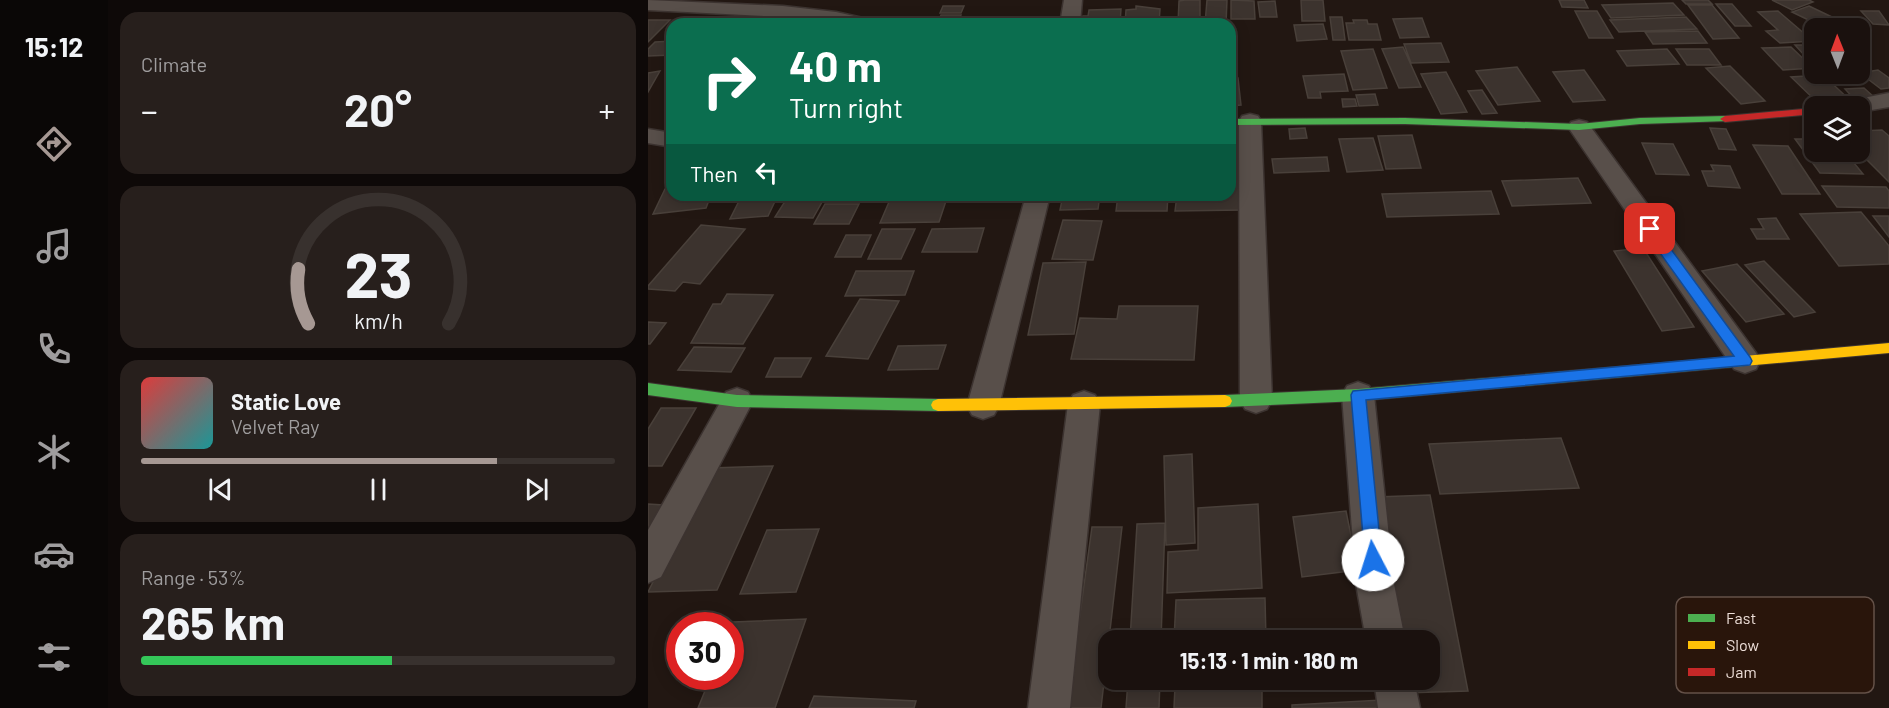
<!DOCTYPE html>
<meta charset="utf-8">
<style>
:root{--surface:#1a110e;--page:#271f1c;--text:#f1f3f6;--muted:#9f9d9e;--line:#38312e;--accent:#a69893}
body{margin:0;font-family:Barlow,sans-serif;background:var(--page);color:var(--text);height:100vh;display:flex;flex-direction:column;font-size:22px;white-space:nowrap}
*{box-sizing:border-box;margin:0}
p{font-size:20px;color:var(--muted)}
.icon{flex:none;width:33px;height:33px;fill:none;stroke:currentColor;stroke-width:2;stroke-linecap:round;stroke-linejoin:round}
.map{position:relative;flex:1;overflow:hidden}
.drawer{display:flex;flex-direction:column;gap:12px;padding:12px;background:#0e0908;width:540px}
.drawer>*{flex:none}
.top-card{position:absolute;left:18px;top:18px;width:570px;height:183px;border-radius:18px;box-shadow:0 3px 15px #0003,0 0 0 2px var(--line);background:#0b6e4f;color:#fff;overflow:hidden}
.needle{width:39px;rotate:359deg}
.fabs{position:absolute;left:1156px;top:18px;display:grid;gap:12px}
.fabs a{display:grid;place-items:center;width:66px;height:66px;border-radius:12px;background:var(--surface);box-shadow:0 3px 15px #0003,0 0 0 2px var(--line);font-size:30px}
.speed{position:absolute;left:18px;top:612px;display:flex;gap:12px;font-size:30px;font-weight:700;text-align:center}
.speed>*{display:grid;place-content:center;width:78px;height:78px;border-radius:50%;background:var(--surface);box-shadow:0 3px 15px #0003,0 0 0 2px var(--line);line-height:1}
.speed .limit{border:9px solid #d22;background:#fff;color:#111}
.pin{position:absolute;display:grid;place-items:center;width:51px;height:51px;color:#fff;margin:-26px;border-radius:12px;box-shadow:0 3px 9px #0006}
.me{position:absolute;width:66px;margin:-33px;rotate:355deg;stroke-linejoin:round;filter:drop-shadow(0 0 4px #0008)}
.turn{display:flex;align-items:center;gap:21px;height:126px;padding:0 24px;font-size:27px}
.turn .icon{width:78px;height:78px;stroke-width:2.5}
.turn b{display:block;font-size:42px;line-height:51px}
.then{display:flex;align-items:center;height:57px;padding:0 24px;background:#0003;gap:12px;font-size:22px}
.big{font-size:45px;font-weight:700;line-height:1.1}
.drawer .tile{flex:1;display:flex;flex-direction:column;justify-content:center;gap:9px;min-width:0;padding:0 21px;border-radius:18px;background:var(--page)}
.drawer .dial{align-items:center;gap:0}
.dial svg{height:156px;overflow:visible;fill:none;stroke:var(--line);stroke-width:7;stroke-linecap:round;text-anchor:middle}
.dial text{fill:var(--text);stroke:none}
.song{display:flex;align-items:center;gap:18px}
.cover{width:72px;height:72px;border-radius:9px;background:linear-gradient(135deg,hsl(0 70% 55%),hsl(180 70% 35%))}
.played{height:6px;border-radius:3px;background:linear-gradient(90deg,var(--accent) 75%,var(--line) 75%)}
.keys{display:flex;justify-content:space-around;direction:ltr}
.heat{display:flex;justify-content:space-between;align-items:center;font-size:33px;direction:ltr}
.charge{height:9px;border-radius:4px;background:linear-gradient(90deg,#34c759 53%,var(--line) 0)}
.trip{position:absolute;left:450px;top:630px;width:342px;height:60px;border-radius:18px;background:var(--surface);box-shadow:0 3px 15px #0003,0 0 0 2px var(--line);font-weight:700;line-height:60px;text-align:center}
main{display:flex;flex:1;min-height:0}
.dock{display:flex;flex-direction:column;width:108px;justify-content:space-around;align-items:center;background:#0a0706;color:var(--muted)}
.dock .icon{width:42px;height:42px}
.dock .active{color:var(--accent)}
.dock b{font-size:27px;color:var(--text)}
.map>svg:first-child{display:block}
.building{fill:#3c332e;stroke:#49403a;stroke-width:1.5}
.lines{fill:none;stroke-linecap:round;stroke-linejoin:round}
.street-casing{stroke:#3c3330;stroke-width:3}
.fast-casing{stroke:#3c3330;stroke-width:2}
.slow-casing{stroke:#3c3330;stroke-width:2}
.jam-casing{stroke:#3c3330;stroke-width:2}
.street{fill:#584f4a;fill-rule:evenodd}
.fast{fill:#4caf50;fill-rule:evenodd}
.slow{fill:#ffc107;fill-rule:evenodd}
.jam{fill:#c62828;fill-rule:evenodd}
.route{fill:#1a73e8;stroke:#114b97;stroke-width:1.5}
.key{fill:#29150b;stroke:#645148;stroke-width:1.5}
.key-label{font-size:16px;fill:#edded8}
</style>
<main>
<nav class="dock">
<b>15:12</b>
<svg class="icon active" aria-label="directions" viewBox="0 0 24 24"><path d="M12 3l9 9-9 9-9-9zM9 14v-3h6M13 9l2 2-2 2"/></svg>
<svg class="icon" aria-label="music" viewBox="0 0 24 24"><path d="M9 18V5l10-2v13"/><circle cx="6" cy="18" r="3"/><circle cx="16" cy="16" r="3"/></svg>
<svg class="icon" aria-label="phone" viewBox="0 0 24 24"><path d="M5 4h4l2 5-3 2q2 4 5 5l2-3 5 2v4C11 20 4 13 5 4z"/></svg>
<svg class="icon" aria-label="climate" viewBox="0 0 24 24"><path d="M12 3v18M4 7l16 10M4 17L20 7"/></svg>
<svg class="icon" aria-label="car" viewBox="0 0 24 24"><path d="M5 17H2v-5l4-1 3-4h7l3 4 3 1v5h-3M9 17h6M6 11h13"/><circle cx="7" cy="17" r="2"/><circle cx="17" cy="17" r="2"/></svg>
<svg class="icon" aria-label="filters" viewBox="0 0 24 24"><path d="M4 7h16M4 17h16"/><circle cx="9" cy="7" r="2"/><circle cx="15" cy="17" r="2"/></svg>
</nav>
<section class="drawer">
<div class="tile"><p>Climate</p>
<div class="heat"><a>−</a><b class="big">20°</b><a>+</a></div>
</div>
<div class="tile dial"><svg viewBox="0 0 100 80">
<path d="M14 69A42 42 0 1 1 86 69"/>
<path d="M14 69A42 42 0 0 1 9 41" stroke="#a69893"/>
<text x="50" y="56" font-size="32" font-weight="700">23</text>
<text x="50" y="72" font-size="11">km/h</text>
</svg></div>
<div class="tile">
<div class="song"><i class="cover"></i><div><b>Static Love</b><p>Velvet Ray</p></div></div>
<div class="played"></div>
<div class="keys"><svg class="icon" aria-label="previous" viewBox="0 0 24 24"><path d="M18 5L8 12l10 7zM5 5v14"/></svg><svg class="icon" aria-label="pause" viewBox="0 0 24 24"><path d="M8 5v14M16 5v14"/></svg><svg class="icon" aria-label="next" viewBox="0 0 24 24"><path d="M6 5l10 7-10 7zM19 5v14"/></svg></div>
</div>
<div class="tile"><p>Range · 53%</p><b class="big">265 km</b><div class="charge"></div></div>
</section>
<div class="map">
<svg width="1241" height="708" viewBox="0 0 1241 708">
<rect width="100%" height="100%" fill="#221712"/>
<path class="building" d="M537,0H552V23H530L531,1Z
M559,0H579L578,24H557Z
M583,0L606,1L607,19H583Z
M653,0H675L677,21H654Z
M911,0H936L940,8L914,7Z
M1034,0H1060L1064,4H1038Z
M1124,0H1161L1165,2L1144,10Z
M627,1L629,17H612L610,2Z
M1025,3L1036,15L963,18L954,5Z
M1068,4H1084L1103,26H1087Z
M1040,5H1064L1091,38L1065,39Z
M295,6H316L313,13H292Z
M488,6L512,9L511,24H477L478,10L488,9Z
M1161,6L1207,28H1177L1144,12Z
M473,9L472,24H434L435,16H440L441,10Z
M927,11H949L965,38H941Z
M1130,11L1165,41L1132,43L1118,31L1130,30L1110,12Z
M1213,11H1231L1241,25L1225,24Z
M293,15H313L310,24H289Z
M113,16L108,24H98L102,17Z
M359,17L356,24H327L329,18Z
M682,17H694L697,40H685Z
M1038,17L1049,29L971,32L962,20Z
M774,18L781,37L752,38L745,19Z
M0,20H22L0,42Z
M705,20H719L720,24H729L733,40H701L698,23H706Z
M675,24L679,39L649,41L646,25Z
M1050,31L1059,43L1005,44L997,32Z
M24,41V55L0,56V49L7,42Z
M793,43L801,62L763,63L756,44Z
M1147,45H1167V55L1157,56Z
M755,47L773,87L751,88L734,49Z
M1143,47L1165,68L1135,70L1114,48Z
M725,49L739,88L705,90L693,51Z
M1019,49L1031,64L979,66L969,51Z
M1028,49H1061L1073,65H1039Z
M1082,66L1117,101L1093,104L1058,68Z
M869,67L892,101L850,105L828,71Z
M936,70L957,100L925,102L905,72Z
M1230,70L1241,78V88L1233,89L1212,73Z
M12,71L0,92V73Z
M798,72L819,112L793,114L773,74Z
M696,74L700,91L672,92L673,98H660L655,76Z
M1175,75L1204,102L1171,104L1143,77Z
M582,78H590L593,105L582,106Z
M1216,88L1228,99L1208,101L1197,89Z
M834,90L849,113L834,114L820,91Z
M727,94L730,105L711,106L708,95Z
M694,99H707L709,106L695,107Z
M657,128L659,138L642,139L641,129Z
M1062,128L1078,129L1088,150L1071,149Z
M1234,130L1241,136V182L1211,152L1212,131Z
M764,135L773,168L738,169L730,136Z
M725,138L735,170L699,172L691,139Z
M1147,139H1167V152H1197L1215,174L1172,173Z
M994,143L1025,144L1041,175L1008,174Z
M1105,145L1140,146L1172,194H1134Z
M679,157L681,171L626,173L624,159Z
M1063,165L1082,166L1092,188L1060,186L1054,171H1066Z
M595,173L594,210L527,211L529,195H582V174Z
M930,178L943,203L864,206L854,181Z
M1174,186L1238,187L1241,191V208L1189,207Z
M17,189H24V195H63L58,208L5,214Z
M843,191L851,214L739,217L734,194Z
M94,195H130L120,216L82,219Z
M141,195H178L165,218L127,217Z
M184,195H225L221,202L181,201Z
M244,195H300L291,222L232,223Z
M415,195H452L450,209L412,210Z
M470,195H520L519,211H468Z
M177,204H211L201,224H166Z
M1213,212L1241,246V264L1191,266L1152,214Z
M1225,216H1241V237Z
M1128,218L1141,239H1109L1103,229H1116L1110,219Z
M415,220L454,221L445,260L404,259Z
M53,225L97,229L52,284L35,282L27,291L0,289V286Z
M336,228L329,252H274L284,229Z
M234,229H267L253,259H220Z
M198,235H223L213,257H187Z
M995,248L1046,327L1014,331L966,251Z
M1116,261L1167,312L1146,317L1097,265Z
M438,262L426,334L380,335L395,263Z
M1089,264L1136,314L1098,322L1054,271Z
M208,271H266L257,295L197,296Z
M79,294L125,295L95,344L43,343L65,304H73Z
M212,299L251,301L220,359L178,356Z
M471,306H550L546,360L423,359L432,318L469,319Z
M0,322L18,323L2,344H0Z
M298,345L290,369L240,370L250,346Z
M46,347L97,348L83,372L30,370Z
M127,358H163L153,377H118Z
M13,408H48L14,466H0V429Z
M913,438L931,488L792,494L781,444Z
M544,454L547,543L518,545L516,456Z
M125,466L69,590L0,592L62,468Z
M782,495L820,691L756,693L754,680H782V640H748L728,497Z
M0,504L15,505L0,531Z
M610,504L614,588L519,593L520,552L550,550V508Z
M698,511L710,570L654,577L645,517Z
M517,523L513,640H482L489,524Z
M444,527H474L453,708H419Z
M171,529L148,592L92,594L119,530Z
M617,598L618,640H526L528,600Z
M158,619L127,708H50L63,676H82V627L85,622Z
M480,680H512L511,708H478Z
M614,684V708H526L527,686Z
M166,696L268,701L266,708H161Z
M734,700L735,708H644V705Z"/>
<g class="lines">
<defs>
<path id="street" d="M0,0L135,6L188,12L215,18L222,20L225,24H189L135,17L0,10Z
M416,0H434L432,24H412Z
M1241,93V107L1212,112V106H1196L1199,101Z
M602,114L610,116L613,121L624,400L619,409L608,413L597,409L592,400L591,121L594,116Z
M931,120L939,122L1108,353L1112,361L1108,369L1097,373L1086,369L920,127L923,122Z
M0,129L24,133V147L0,143Z
M378,195H402L351,406L346,415L335,419L324,415L319,406Z
M710,382L721,386L726,395L746,584L757,640H718L708,584L694,395L699,386Z
M89,388L100,392L105,401L13,577L0,583V530L78,392Z
M436,391L447,395L452,404L422,708H380L420,404L425,395Z
M726,680H766L772,708H730Z"/>
<path id="fast" d="M1077,116L1082,119L1081,121L992,124L931,130L757,124L582,125V119L757,118L931,124L992,118Z
M1096,356L1101,357L1103,361L1101,365L1096,366L710,401L577,407L572,405L570,401L572,397L577,395L710,389Z
M0,383L89,395L290,399L295,401L297,405L295,409L290,411L89,407L0,395Z"/>
<path id="slow" d="M1241,343V353L1096,366L1091,365L1089,361L1091,357L1096,356Z
M577,395L582,397L584,401L582,405L577,407L290,411L285,409L283,405L285,401L290,399Z"/>
<path id="jam" d="M1167,108V114L1077,122L1072,119L1077,116Z"/>
</defs>
<use href="#street" class="street-casing"/>
<use href="#fast" class="fast-casing"/>
<use href="#slow" class="slow-casing"/>
<use href="#jam" class="jam-casing"/>
<use href="#street" class="street"/>
<use href="#fast" class="fast"/>
<use href="#slow" class="slow"/>
<use href="#jam" class="jam"/>
</g>
<path class="route" d="M1002,225L1006,226L1102,357L1104,361L1102,365L718,400L734,560L731,566L725,568L719,566L717,560L703,395L705,391L1086,356L997,232L996,229Z"/>
<rect x="1028" y="597" width="198" height="96" rx="9" class="key"/>
<rect x="1040" y="614" width="27" height="8" fill="#4caf50"/>
<rect x="1040" y="641" width="27" height="8" fill="#ffc107"/>
<rect x="1040" y="668" width="27" height="8" fill="#c62828"/>
<g class="key-label">
<text x="1078" y="624">Fast</text>
<text x="1078" y="651">Slow</text>
<text x="1078" y="678">Jam</text>
</g>
</svg>
<div class="fabs">
<a><svg class="needle" viewBox="-14 -14 28 28"><path d="M0-13l5 13h-10z" fill="#e53935"/><path d="M0 13l5-13h-10z" fill="#9f9d9e"/></svg></a>
<a><svg class="icon" aria-label="layers" viewBox="0 0 24 24"><path d="M12 4l9 5-9 5-9-5zM3 14l9 5 9-5"/></svg></a>
</div>
<div class="speed"><div class="limit">30</div></div>
<div class="pin" style="left:1002px;top:229px;background:#d93025"><svg class="icon" aria-label="arrive" viewBox="0 0 24 24"><path d="M6 21V4h12l-3 4 3 4H6"/></svg></div>
<svg class="me" style="left:725px;top:560px" viewBox="-20 -20 40 40"><circle r="19" fill="#fff"/><path d="M0-13L10 11 0 6-10 11z" fill="#1a73e8"/></svg>
<div class="trip">15:13 · 1 min · 180 m</div>
<div class="top-card">
<div class="turn"><svg class="icon" aria-label="right" viewBox="0 0 24 24"><path d="M7 20v-9h11M14 6l5 5-5 5"/></svg><div><b>40 m</b>Turn right</div></div>
<div class="then">Then<svg class="icon" aria-label="left" viewBox="0 0 24 24"><path d="M17 20v-9H6M10 6l-5 5 5 5"/></svg></div>
</div>
</div>
</main>
